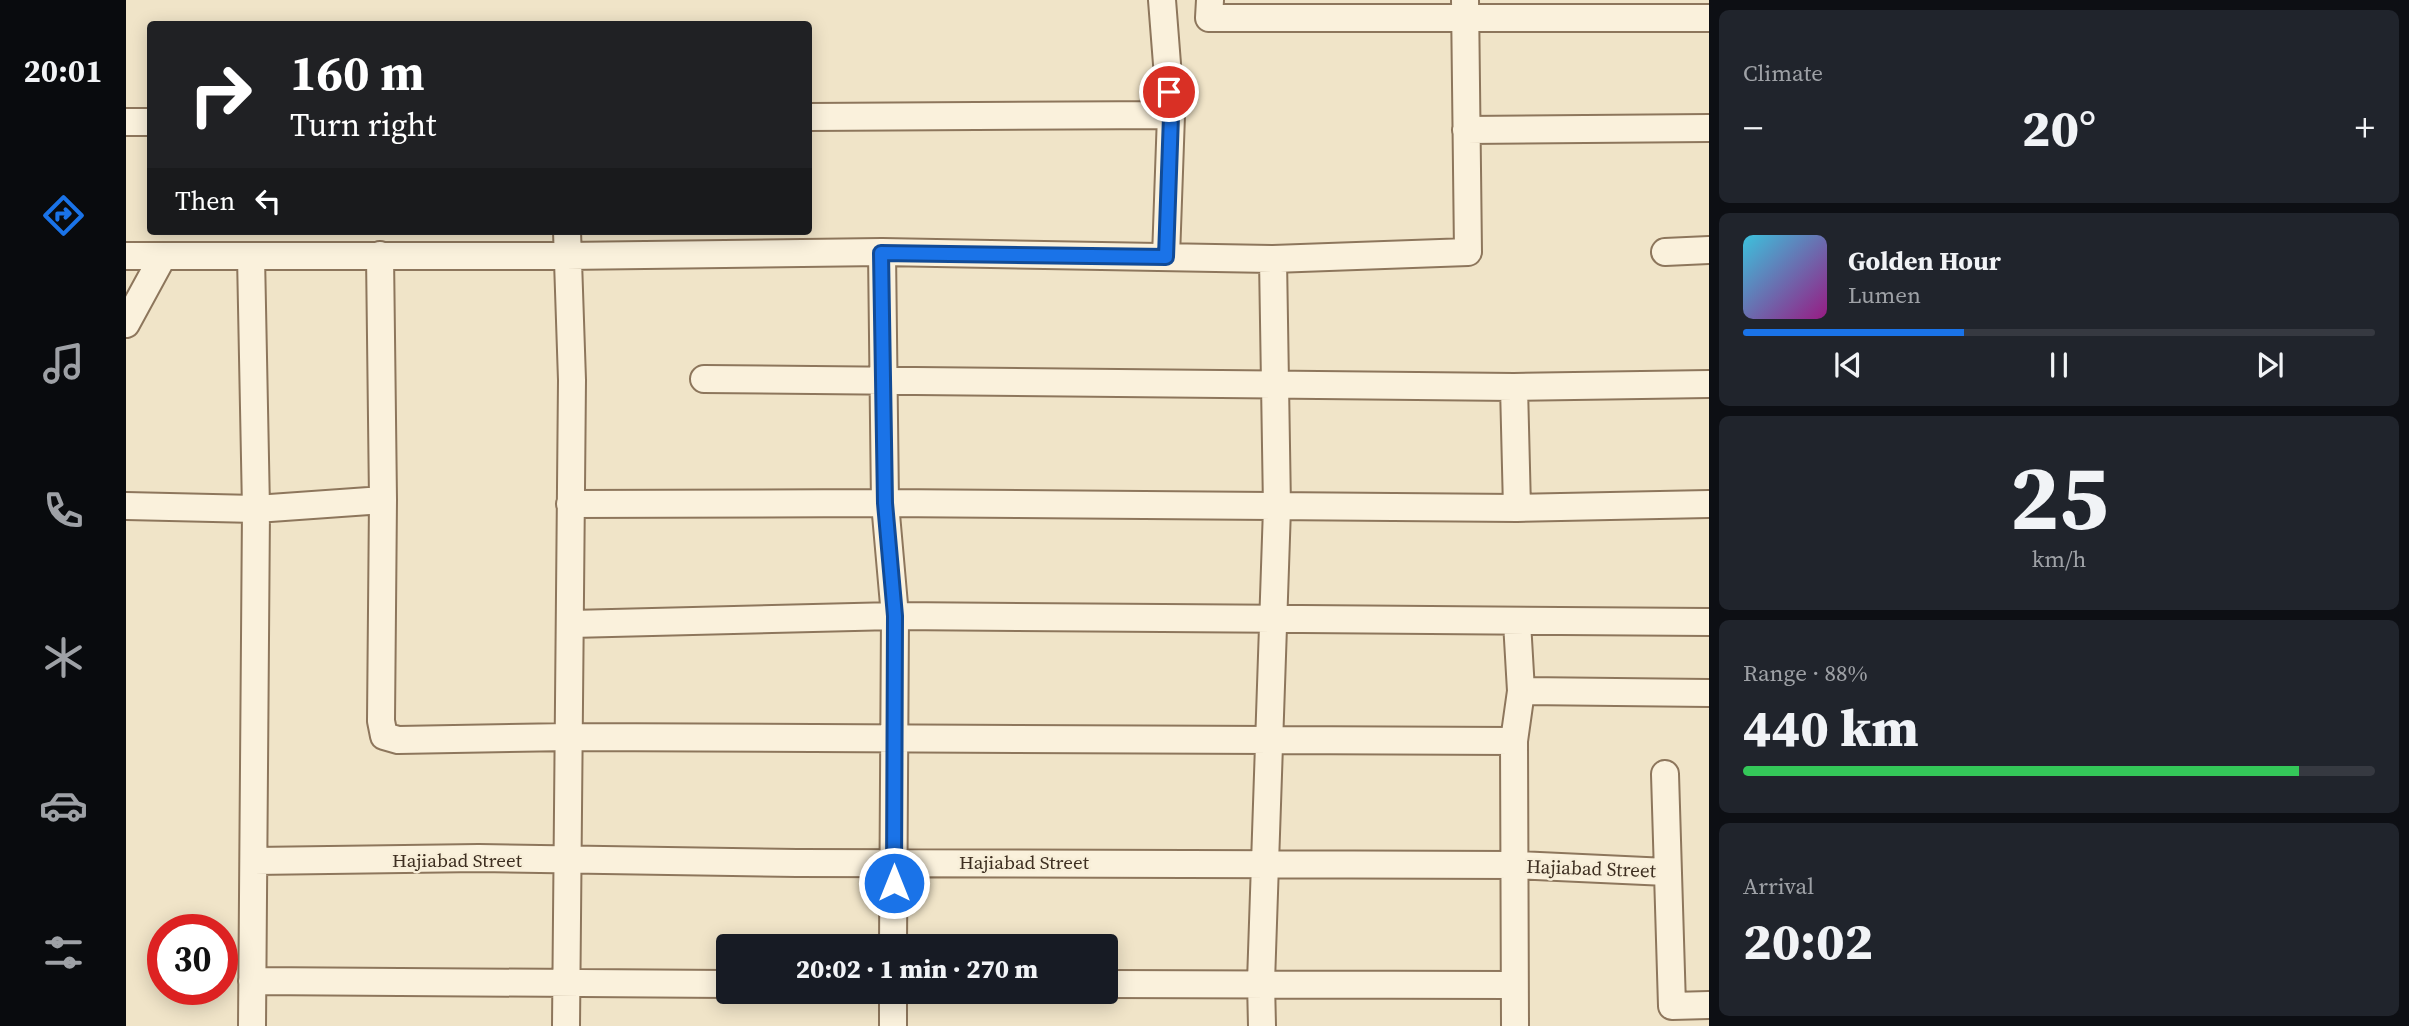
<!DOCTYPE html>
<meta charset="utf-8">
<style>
:root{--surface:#171b24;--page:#20242c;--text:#f1f3f6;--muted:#9ea1a6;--line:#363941;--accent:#1a73e8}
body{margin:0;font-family:"Source Serif 4",serif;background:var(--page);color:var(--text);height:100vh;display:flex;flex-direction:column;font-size:26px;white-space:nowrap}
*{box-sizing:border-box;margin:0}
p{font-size:23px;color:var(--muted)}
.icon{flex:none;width:38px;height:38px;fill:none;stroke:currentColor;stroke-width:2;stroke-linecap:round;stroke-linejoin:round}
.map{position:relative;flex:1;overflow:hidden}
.drawer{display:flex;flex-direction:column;gap:10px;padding:10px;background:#0d0f14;width:700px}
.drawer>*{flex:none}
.top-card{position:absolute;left:21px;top:21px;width:665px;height:214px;border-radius:7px;box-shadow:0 4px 18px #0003;background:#202124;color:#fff;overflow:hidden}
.speed{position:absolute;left:21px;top:914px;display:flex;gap:14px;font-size:35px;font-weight:700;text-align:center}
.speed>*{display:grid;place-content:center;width:91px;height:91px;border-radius:50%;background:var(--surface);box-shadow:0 4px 18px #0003;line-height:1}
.speed .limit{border:10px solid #d22;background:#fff;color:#111}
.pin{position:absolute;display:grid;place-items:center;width:60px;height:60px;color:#fff;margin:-30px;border:4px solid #fff;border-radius:50%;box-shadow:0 2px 7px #0007}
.me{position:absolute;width:77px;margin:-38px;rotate:0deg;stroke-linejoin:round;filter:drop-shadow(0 0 5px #0008)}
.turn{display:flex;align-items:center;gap:24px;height:147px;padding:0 28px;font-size:32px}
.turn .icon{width:91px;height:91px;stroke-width:2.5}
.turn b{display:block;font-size:49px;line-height:60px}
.then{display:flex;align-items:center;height:66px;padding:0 28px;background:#0003;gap:14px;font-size:26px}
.big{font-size:52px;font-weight:800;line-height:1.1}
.drawer .widget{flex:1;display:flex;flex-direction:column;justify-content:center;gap:10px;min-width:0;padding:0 24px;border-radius:10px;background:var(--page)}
.drawer .dial{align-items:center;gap:0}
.dial b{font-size:91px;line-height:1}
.song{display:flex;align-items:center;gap:21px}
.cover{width:84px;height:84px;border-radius:10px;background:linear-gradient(135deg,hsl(190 70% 55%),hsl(310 70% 35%))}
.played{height:7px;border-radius:4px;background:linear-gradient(90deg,var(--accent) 35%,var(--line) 35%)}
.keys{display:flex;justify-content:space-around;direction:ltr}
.heat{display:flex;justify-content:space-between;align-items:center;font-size:38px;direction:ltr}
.charge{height:10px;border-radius:5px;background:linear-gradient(90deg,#34c759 88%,var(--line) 0)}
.trip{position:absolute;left:590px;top:934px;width:402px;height:70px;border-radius:7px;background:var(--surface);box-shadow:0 4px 18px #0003;font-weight:800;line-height:70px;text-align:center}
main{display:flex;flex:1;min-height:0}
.tabs{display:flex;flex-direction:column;width:126px;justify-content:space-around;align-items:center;background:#090b0e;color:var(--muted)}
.tabs .icon{width:49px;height:49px}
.tabs .selected{color:var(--accent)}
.tabs b{font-size:32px;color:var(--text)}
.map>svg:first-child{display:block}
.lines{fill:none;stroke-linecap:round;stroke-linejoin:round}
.minor-casing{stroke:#8d765c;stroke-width:30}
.minor{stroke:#faf1dc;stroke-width:26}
.route-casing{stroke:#114b97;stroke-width:18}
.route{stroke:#1a73e8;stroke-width:12}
.labels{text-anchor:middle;stroke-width:5;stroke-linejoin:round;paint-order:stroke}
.street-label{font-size:19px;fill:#3d2e20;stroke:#f7eed8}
</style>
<main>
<nav class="tabs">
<b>20:01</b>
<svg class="icon selected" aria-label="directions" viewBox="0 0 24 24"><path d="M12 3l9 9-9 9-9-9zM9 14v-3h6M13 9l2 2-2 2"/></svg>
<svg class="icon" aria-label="music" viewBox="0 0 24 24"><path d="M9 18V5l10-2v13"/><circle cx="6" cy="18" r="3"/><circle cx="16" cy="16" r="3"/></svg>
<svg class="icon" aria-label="phone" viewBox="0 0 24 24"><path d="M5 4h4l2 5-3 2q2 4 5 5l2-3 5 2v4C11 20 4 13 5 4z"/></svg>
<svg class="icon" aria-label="climate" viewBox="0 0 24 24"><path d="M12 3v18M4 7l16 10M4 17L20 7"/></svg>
<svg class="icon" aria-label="car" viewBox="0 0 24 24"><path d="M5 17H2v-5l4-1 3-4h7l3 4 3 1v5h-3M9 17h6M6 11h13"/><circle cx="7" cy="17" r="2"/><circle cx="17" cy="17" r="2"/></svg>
<svg class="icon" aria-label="filters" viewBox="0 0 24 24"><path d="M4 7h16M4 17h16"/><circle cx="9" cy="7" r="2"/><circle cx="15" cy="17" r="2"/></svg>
</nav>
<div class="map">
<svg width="1583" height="1026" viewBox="0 0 1583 1026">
<rect width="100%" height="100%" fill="#f0e4c8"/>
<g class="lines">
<defs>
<path id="minor" d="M1036,0L1045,115L1040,257
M1084,0L1083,18H1583
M682,117L1045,115
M0,122H24
M1340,130L1583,128
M756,252L759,503L769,616L767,947
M1539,252L1583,250
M254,255L257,500L255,721L258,736L272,740L444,737L1388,741L1395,691L1583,693
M0,256H440L756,252L1147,259L1342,252L1339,0
M125,256L130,509L126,1026
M0,324L37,256
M578,379L1388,387L1583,384
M1388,387L1391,508
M444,504L759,503L1391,508L1583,504
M0,506L130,509L257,500
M1391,622L1395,691
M445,624L769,616L1583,622
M1388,741L1389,1026
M1539,774L1546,1006L1583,1005
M128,861L353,858L671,863L1390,865L1541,872
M126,981L602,984
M980,984L1387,985
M440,1026L446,380L441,231
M767,1026V992
M1136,1026L1135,982L1151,508L1147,259"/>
</defs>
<use href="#minor" class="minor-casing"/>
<use href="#minor" class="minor"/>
</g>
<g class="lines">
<defs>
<path id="route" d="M768,883L769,616L759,503L755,253L1040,257L1045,116L1043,92"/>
</defs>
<use href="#route" class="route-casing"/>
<use href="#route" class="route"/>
</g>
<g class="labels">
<g class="street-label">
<text x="331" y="867">Hajiabad Street</text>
<text x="898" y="869">Hajiabad Street</text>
<text transform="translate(1465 868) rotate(2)" y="7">Hajiabad Street</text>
</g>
</g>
</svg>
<div class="speed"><div class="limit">30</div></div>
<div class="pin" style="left:1043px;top:92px;background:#d93025"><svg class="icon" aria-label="arrive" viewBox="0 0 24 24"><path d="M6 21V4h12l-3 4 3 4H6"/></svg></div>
<svg class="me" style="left:768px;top:883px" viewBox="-20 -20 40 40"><circle r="17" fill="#1a73e8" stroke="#fff" stroke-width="3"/><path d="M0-11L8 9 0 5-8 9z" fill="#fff"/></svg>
<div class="trip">20:02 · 1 min · 270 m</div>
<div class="top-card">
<div class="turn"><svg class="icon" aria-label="right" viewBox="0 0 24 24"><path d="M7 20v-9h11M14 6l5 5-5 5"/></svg><div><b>160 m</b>Turn right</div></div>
<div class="then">Then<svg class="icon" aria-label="left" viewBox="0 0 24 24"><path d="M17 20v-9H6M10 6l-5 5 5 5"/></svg></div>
</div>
</div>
<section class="drawer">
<div class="widget"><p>Climate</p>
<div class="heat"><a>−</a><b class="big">20°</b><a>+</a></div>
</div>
<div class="widget">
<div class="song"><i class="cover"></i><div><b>Golden Hour</b><p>Lumen</p></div></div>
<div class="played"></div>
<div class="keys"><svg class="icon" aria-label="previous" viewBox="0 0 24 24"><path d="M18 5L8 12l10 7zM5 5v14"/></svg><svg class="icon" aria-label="pause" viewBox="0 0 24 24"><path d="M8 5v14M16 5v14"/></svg><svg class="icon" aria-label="next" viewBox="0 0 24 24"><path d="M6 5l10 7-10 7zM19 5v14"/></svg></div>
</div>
<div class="widget dial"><b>25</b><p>km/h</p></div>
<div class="widget"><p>Range · 88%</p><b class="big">440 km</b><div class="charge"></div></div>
<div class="widget"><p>Arrival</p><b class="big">20:02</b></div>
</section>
</main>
